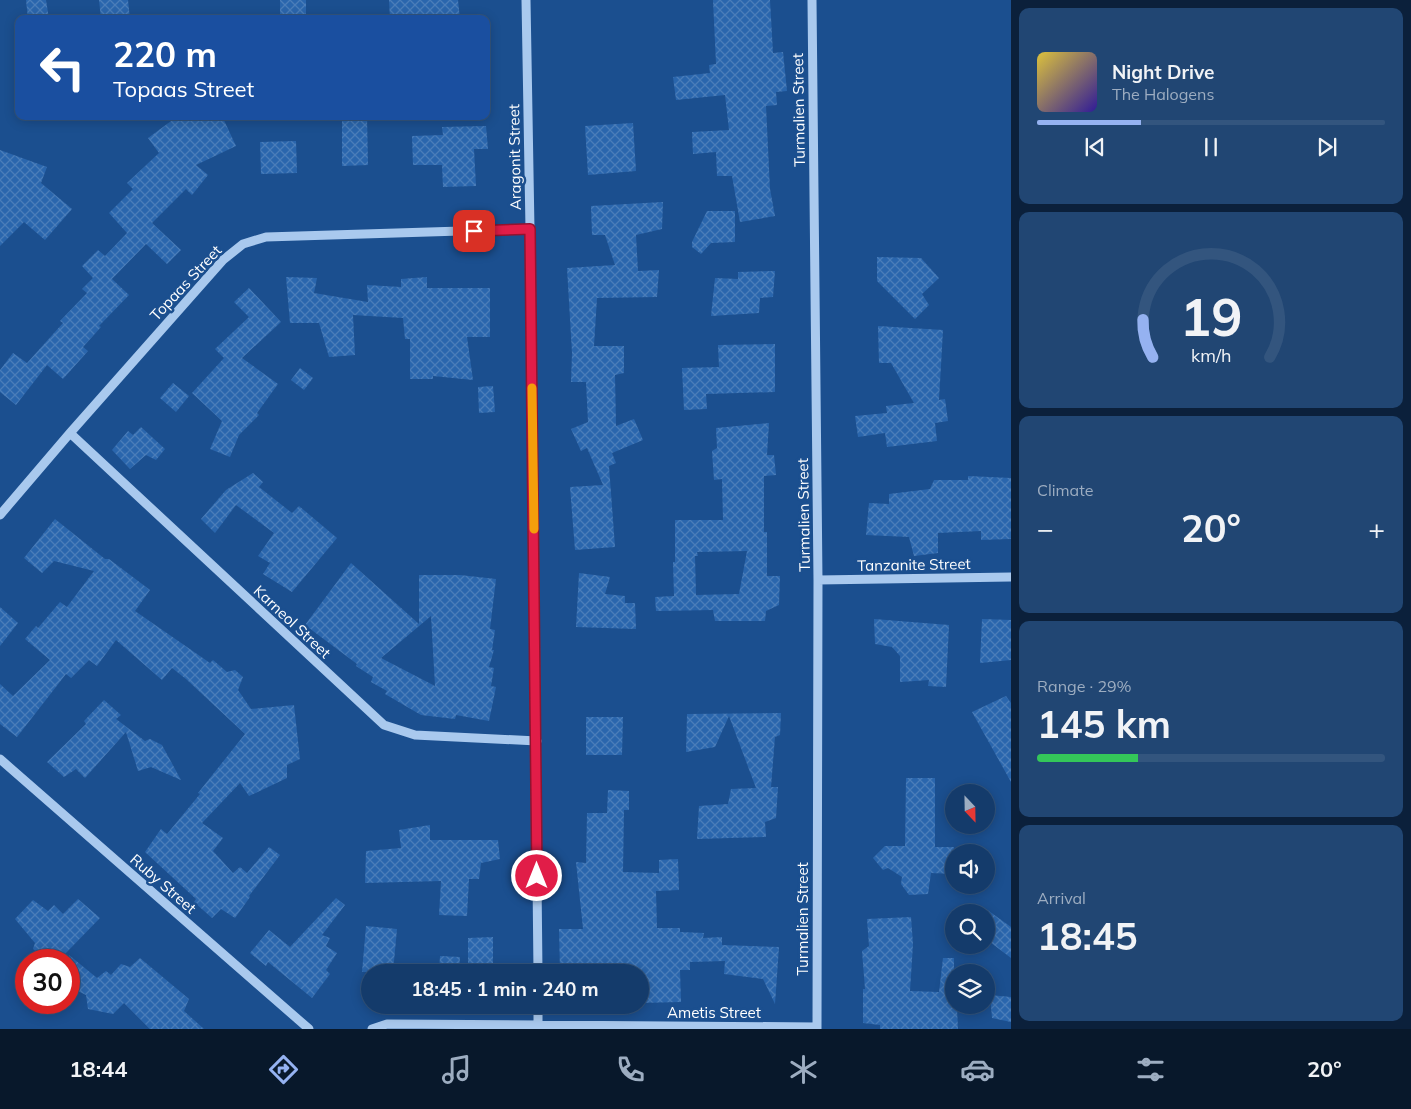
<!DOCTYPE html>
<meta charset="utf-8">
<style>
:root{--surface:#143b6b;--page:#214673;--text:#f1f3f6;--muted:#9dadc1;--line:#33557e;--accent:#95b2f1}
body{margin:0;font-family:Mulish,sans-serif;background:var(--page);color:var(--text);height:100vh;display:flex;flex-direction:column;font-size:19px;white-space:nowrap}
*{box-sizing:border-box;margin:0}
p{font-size:16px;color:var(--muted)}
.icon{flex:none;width:28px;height:28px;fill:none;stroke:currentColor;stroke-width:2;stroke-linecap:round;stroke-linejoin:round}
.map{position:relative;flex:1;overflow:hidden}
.side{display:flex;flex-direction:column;gap:8px;padding:8px;background:#0b203b;width:400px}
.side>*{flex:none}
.top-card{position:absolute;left:15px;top:15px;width:475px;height:105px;border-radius:10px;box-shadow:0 2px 12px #0003,0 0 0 1px var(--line);background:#1a4fa0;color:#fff;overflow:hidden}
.needle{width:32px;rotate:158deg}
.buttons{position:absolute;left:945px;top:784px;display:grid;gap:10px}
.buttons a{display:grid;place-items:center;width:50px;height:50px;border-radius:50%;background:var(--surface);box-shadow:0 2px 12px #0003,0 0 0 1px var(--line);font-size:25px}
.speed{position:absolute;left:15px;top:949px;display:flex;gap:10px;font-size:25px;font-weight:700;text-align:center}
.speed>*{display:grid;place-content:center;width:65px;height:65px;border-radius:50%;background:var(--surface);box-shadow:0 2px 12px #0003,0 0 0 1px var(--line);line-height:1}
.speed .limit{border:8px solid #d22;background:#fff;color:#111}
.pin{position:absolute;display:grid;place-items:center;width:42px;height:42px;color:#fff;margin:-21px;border-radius:10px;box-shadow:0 2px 8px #0006}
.me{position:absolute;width:55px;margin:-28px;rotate:0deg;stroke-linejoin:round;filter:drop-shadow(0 0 4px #0008)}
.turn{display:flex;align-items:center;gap:18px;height:105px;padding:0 15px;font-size:22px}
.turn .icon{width:65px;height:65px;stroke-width:2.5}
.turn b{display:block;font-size:35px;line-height:42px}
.big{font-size:38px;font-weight:700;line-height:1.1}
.side .card{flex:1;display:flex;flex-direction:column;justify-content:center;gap:8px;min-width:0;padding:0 18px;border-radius:10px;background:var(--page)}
.side .dial{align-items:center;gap:0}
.dial svg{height:130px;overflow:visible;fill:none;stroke:var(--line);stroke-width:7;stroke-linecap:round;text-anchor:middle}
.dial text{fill:var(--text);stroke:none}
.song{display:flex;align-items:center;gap:15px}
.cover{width:60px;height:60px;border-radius:8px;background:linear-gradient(135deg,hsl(50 70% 55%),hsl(250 70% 35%))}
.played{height:5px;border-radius:2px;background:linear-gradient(90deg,var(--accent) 30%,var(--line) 30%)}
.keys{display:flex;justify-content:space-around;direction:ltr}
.heat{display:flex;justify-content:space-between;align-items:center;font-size:28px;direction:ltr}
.charge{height:8px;border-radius:4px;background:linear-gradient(90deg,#34c759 29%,var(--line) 0)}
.trip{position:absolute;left:361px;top:964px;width:288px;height:50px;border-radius:25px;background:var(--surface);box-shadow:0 2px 12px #0003,0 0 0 1px var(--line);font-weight:700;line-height:50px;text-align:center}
.tab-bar{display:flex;height:80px;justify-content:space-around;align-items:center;background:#08182b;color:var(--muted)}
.tab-bar .icon{width:35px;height:35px}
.tab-bar .active{color:var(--accent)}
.tab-bar b{font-size:22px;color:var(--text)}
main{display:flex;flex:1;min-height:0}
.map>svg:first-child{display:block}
.building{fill:url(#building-cross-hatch);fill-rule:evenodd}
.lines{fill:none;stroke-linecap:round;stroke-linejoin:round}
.minor{stroke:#a9c9ee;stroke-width:9}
.route-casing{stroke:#92132f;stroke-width:12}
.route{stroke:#e11d48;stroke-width:9}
.slow{stroke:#f59e0b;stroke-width:9}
.labels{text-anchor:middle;stroke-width:5;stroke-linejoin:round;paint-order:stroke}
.street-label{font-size:15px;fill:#fff;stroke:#1b4f8f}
</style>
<main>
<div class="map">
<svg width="1011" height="1029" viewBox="0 0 1011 1029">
<defs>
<pattern id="building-cross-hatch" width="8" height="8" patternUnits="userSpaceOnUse" patternTransform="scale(1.25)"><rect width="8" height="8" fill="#2a66ad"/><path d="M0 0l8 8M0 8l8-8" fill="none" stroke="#4a7db9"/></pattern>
</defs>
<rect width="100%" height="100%" fill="#1b4f8f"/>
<path class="building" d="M26,0H46L49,19H28Z
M99,0H128L130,19H101Z
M280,0H306V19H280Z
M389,0H458L460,19H390Z
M713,0H770L773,53L783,52L787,91L776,92L777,105L766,106L770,189L775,216L740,222L732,176H717L716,152L693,154L692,132L729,130L725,95L676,100L673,77L710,73L709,65L716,64Z
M178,116H222L236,146L196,165L208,175L192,195L186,189L152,223L181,250L167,264L146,244L112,279L129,295L99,326L101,327L83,347L88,351L63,379L47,365L16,405L0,392V370L13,353L27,363L63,323L60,321L87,293L82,289L93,278L82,266L98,250L105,256L127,233L109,213L133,189L127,183L159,153L148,138Z
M342,116H367L368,165L342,166Z
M633,123L636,171L588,175L585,126Z
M486,126L488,149H474L476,186L443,187L442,165H413L412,136L443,135L442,127Z
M296,141L297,173L261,174L260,142Z
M0,150L47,167L41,183L72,209L45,240L24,222L0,246Z
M663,202L662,229L636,235L638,271L659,270L657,297L597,298L594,346H624V373L615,375L616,426L634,419L643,440L612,453L616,463L609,466L615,547L575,550L570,487L603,485L587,448L581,451L571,429L588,422L586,382H571L572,353L567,268L615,265L605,235H592L591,206Z
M707,211H735V242L711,243L701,254L692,247V242Z
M877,257L921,258L939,278L922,294L929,305L915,319L877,281Z
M775,271L773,297L760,298L759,313L711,316L715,278L738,279V272Z
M286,277L317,278L314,293L368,302L367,285L401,287V279L427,277V288H490V337H467L473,380L433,376V379H410V339H405L403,318L353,315L355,355L329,357L319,323H290Z
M249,288L281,322L242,358L278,384L257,413L259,415L239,435L230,457L210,449L222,421L192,393L224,358L215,349L249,317L234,302Z
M878,326L943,330L939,400L945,399L948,421L935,423L937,441L887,447L885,433L858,437L855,416L887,413L886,406L914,403L891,363H879Z
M775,344V392L706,394L707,409L684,410L682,368L719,367L718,345Z
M300,368L313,378L304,390L291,380Z
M173,383L189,396L176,412L160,398Z
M493,386L495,412L479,413L478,387Z
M769,423L767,455H774L776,475L764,476V532H767V576H780L779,605L766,611L765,621H715L713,610L656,611L655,597L674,596L673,562H675V520H723L722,479L714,480L712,451L717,448L716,428ZM747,551L739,594L696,595L695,556H698L697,552Z
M141,427L165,449L156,460L146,455L130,469L112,450L128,431L133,435Z
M253,473L263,482L259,487L292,513L299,506L337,538L292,592L263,574L270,563L258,556L274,533L236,505L215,533L201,519L226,490Z
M968,476L1011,478V539L981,540V531L938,533V553L914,556L909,537L866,535L869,503L889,504V494L930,489L934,480H968Z
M55,519L105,559H109L150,590L135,611L210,663L213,660L227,672L235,670L243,677L238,690L251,709L294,705L300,759L287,765V778L249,796L240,783L202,823L223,838L213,851L233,873L240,867L247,873L269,847L280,855L249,896L250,897L235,918L221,909L212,918L194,902L196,899L145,852L161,829L167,834L200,794L198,793L245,734L186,679L172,668L162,680L116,640L97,666L89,660L71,678L66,674L17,737L0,724V684L13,696L50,660L25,639L36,626L38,628L60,602L67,607L94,571L54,561L42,573L24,558Z
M351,563L419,624V575H460L496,579L490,629L495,630L492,650H494L489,667L494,668L491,686L496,687L489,721L456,715L455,719L421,715L385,694L387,691L371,682L373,677L356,666L357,664L305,625ZM431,616L435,686L381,658Z
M579,573L610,577L605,594L625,596V603H635L636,629L576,627Z
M0,607L18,623L0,646Z
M874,619L949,625L946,687L928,686L929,680L900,682V656L892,647L875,644Z
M982,619L1011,620V660L980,663Z
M1006,696L1011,703V782L972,712Z
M104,700L121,715L116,719L145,741L150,739L162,745L181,780L151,767L138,771L126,732L85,778L76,769L64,777L47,762L86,724L84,721Z
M781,713L780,735L775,737L771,787H778L776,818L765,822L766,837L697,839L699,806L728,804L731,789L756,788L729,716L715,747L686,752L687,714Z
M586,717H623L622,755H586Z
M906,778H935V847H954L952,874L931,873L928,894L909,895L901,884L902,877L888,868L883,870L873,858L885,846H905Z
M608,790L629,791V810H624L623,872L659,873V860L678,859L679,890L656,891L657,928H680V932L704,933L703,938L722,937V945L779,947L775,1004L763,979L724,974L725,961L690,962V970H680L681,1002L640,1003V972H560L559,929H583L576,862L586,863L587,813H607Z
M430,825V840H498L500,859L481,863L479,879H469L467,916L439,915L441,881L365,883L366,851L401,848L399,830Z
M336,898L345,905L322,935L330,938L326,946L337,953L326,970L330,974L312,998L268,962L266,966L250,953L269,930L290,947Z
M78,899L100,918L59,960H46L33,949L35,943L15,919L33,900L48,911L54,905L63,914Z
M986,909L1011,927V958L986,939Z
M911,917L913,944L910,991L939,992L943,958H954V1007L957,1008L958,1029H880V1025L863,1023V989H865L862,951L869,946L867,919Z
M366,926L397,929L393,972H362Z
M493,937V969L468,970V938Z
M69,955L97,978L106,971L111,975L121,964L130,967L140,958L189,999L184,1011L204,1029H150L124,1003L113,1014L88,1009L86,995L69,987Z
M440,956L460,957L459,972H439Z
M990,995L1011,997V1022L992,1018Z"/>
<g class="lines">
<path class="minor" d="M526,0L530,229L538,972
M812,0L818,580L817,1029
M70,433L384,725L415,735L537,741
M0,515L70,433L223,260L243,244L266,237L530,229
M818,580L1011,577
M0,759L309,1029
M538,1005V1025
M372,1029L387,1024L817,1027"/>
</g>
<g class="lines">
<defs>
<path id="route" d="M474,231L530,229L537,876"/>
</defs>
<use href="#route" class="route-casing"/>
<use href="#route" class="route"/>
<path class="slow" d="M532,388L534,529"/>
</g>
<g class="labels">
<g class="street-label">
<text transform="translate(799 110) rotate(-91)" y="5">Turmalien Street</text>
<text transform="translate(515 157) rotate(-91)" y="5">Aragonit Street</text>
<text transform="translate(186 283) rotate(-47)" y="5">Topaas Street</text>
<text transform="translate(804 515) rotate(-91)" y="5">Turmalien Street</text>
<text transform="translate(914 565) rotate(-1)" y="5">Tanzanite Street</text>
<text transform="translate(292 622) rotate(43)" y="5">Karneol Street</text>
<text transform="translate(163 884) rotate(41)" y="5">Ruby Street</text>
<text transform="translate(803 919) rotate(-90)" y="5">Turmalien Street</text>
<text x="714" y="1018">Ametis Street</text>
</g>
</g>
</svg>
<div class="buttons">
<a><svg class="needle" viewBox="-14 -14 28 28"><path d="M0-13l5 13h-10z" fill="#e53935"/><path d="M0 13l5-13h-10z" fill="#9dadc1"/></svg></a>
<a><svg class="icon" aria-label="sound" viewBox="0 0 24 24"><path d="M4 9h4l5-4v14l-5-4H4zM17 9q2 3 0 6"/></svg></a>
<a><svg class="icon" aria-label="search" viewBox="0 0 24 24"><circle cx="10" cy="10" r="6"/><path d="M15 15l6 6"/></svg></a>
<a><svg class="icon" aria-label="layers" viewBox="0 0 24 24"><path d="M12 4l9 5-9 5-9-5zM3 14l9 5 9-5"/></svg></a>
</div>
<div class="speed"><div class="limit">30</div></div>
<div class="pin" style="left:474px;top:231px;background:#d93025"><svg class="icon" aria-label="arrive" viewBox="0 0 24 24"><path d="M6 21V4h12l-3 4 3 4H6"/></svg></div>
<svg class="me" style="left:537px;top:876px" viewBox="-20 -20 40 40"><circle r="17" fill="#e11d48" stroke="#fff" stroke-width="3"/><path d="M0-11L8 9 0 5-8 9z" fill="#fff"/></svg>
<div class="trip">18:45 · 1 min · 240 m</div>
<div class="top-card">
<div class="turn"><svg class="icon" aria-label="left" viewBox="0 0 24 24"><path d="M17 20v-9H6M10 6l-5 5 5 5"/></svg><div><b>220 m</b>Topaas Street</div></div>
</div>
</div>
<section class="side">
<div class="card">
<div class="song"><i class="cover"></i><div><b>Night Drive</b><p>The Halogens</p></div></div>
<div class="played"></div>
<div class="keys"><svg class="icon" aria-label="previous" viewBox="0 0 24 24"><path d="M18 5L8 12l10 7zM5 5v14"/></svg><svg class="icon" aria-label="pause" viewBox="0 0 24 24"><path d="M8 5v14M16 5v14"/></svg><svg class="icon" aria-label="next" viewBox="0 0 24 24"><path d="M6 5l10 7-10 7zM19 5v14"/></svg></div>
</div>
<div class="card dial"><svg viewBox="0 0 100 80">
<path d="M14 69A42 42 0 1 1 86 69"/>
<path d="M14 69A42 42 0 0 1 8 46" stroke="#95b2f1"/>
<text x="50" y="56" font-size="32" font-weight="700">19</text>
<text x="50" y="72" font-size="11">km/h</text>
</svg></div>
<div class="card"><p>Climate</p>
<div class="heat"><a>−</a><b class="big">20°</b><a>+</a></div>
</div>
<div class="card"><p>Range · 29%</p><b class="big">145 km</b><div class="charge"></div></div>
<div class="card"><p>Arrival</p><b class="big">18:45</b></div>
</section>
</main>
<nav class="tab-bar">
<b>18:44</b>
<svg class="icon active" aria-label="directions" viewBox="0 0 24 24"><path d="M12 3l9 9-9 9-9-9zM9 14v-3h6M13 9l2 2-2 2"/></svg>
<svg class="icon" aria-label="music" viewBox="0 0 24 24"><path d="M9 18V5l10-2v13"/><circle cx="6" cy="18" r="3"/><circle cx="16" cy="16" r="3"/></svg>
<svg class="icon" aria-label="phone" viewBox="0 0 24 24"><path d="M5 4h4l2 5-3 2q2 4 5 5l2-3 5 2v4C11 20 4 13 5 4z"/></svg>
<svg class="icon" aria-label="climate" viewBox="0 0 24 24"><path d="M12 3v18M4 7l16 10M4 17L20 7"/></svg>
<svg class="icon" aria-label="car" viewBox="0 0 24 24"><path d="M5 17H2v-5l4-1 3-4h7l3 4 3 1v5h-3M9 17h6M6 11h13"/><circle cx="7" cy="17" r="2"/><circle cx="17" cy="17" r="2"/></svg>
<svg class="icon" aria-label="filters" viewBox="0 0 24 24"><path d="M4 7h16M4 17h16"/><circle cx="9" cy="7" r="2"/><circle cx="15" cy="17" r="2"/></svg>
<b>20°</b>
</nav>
